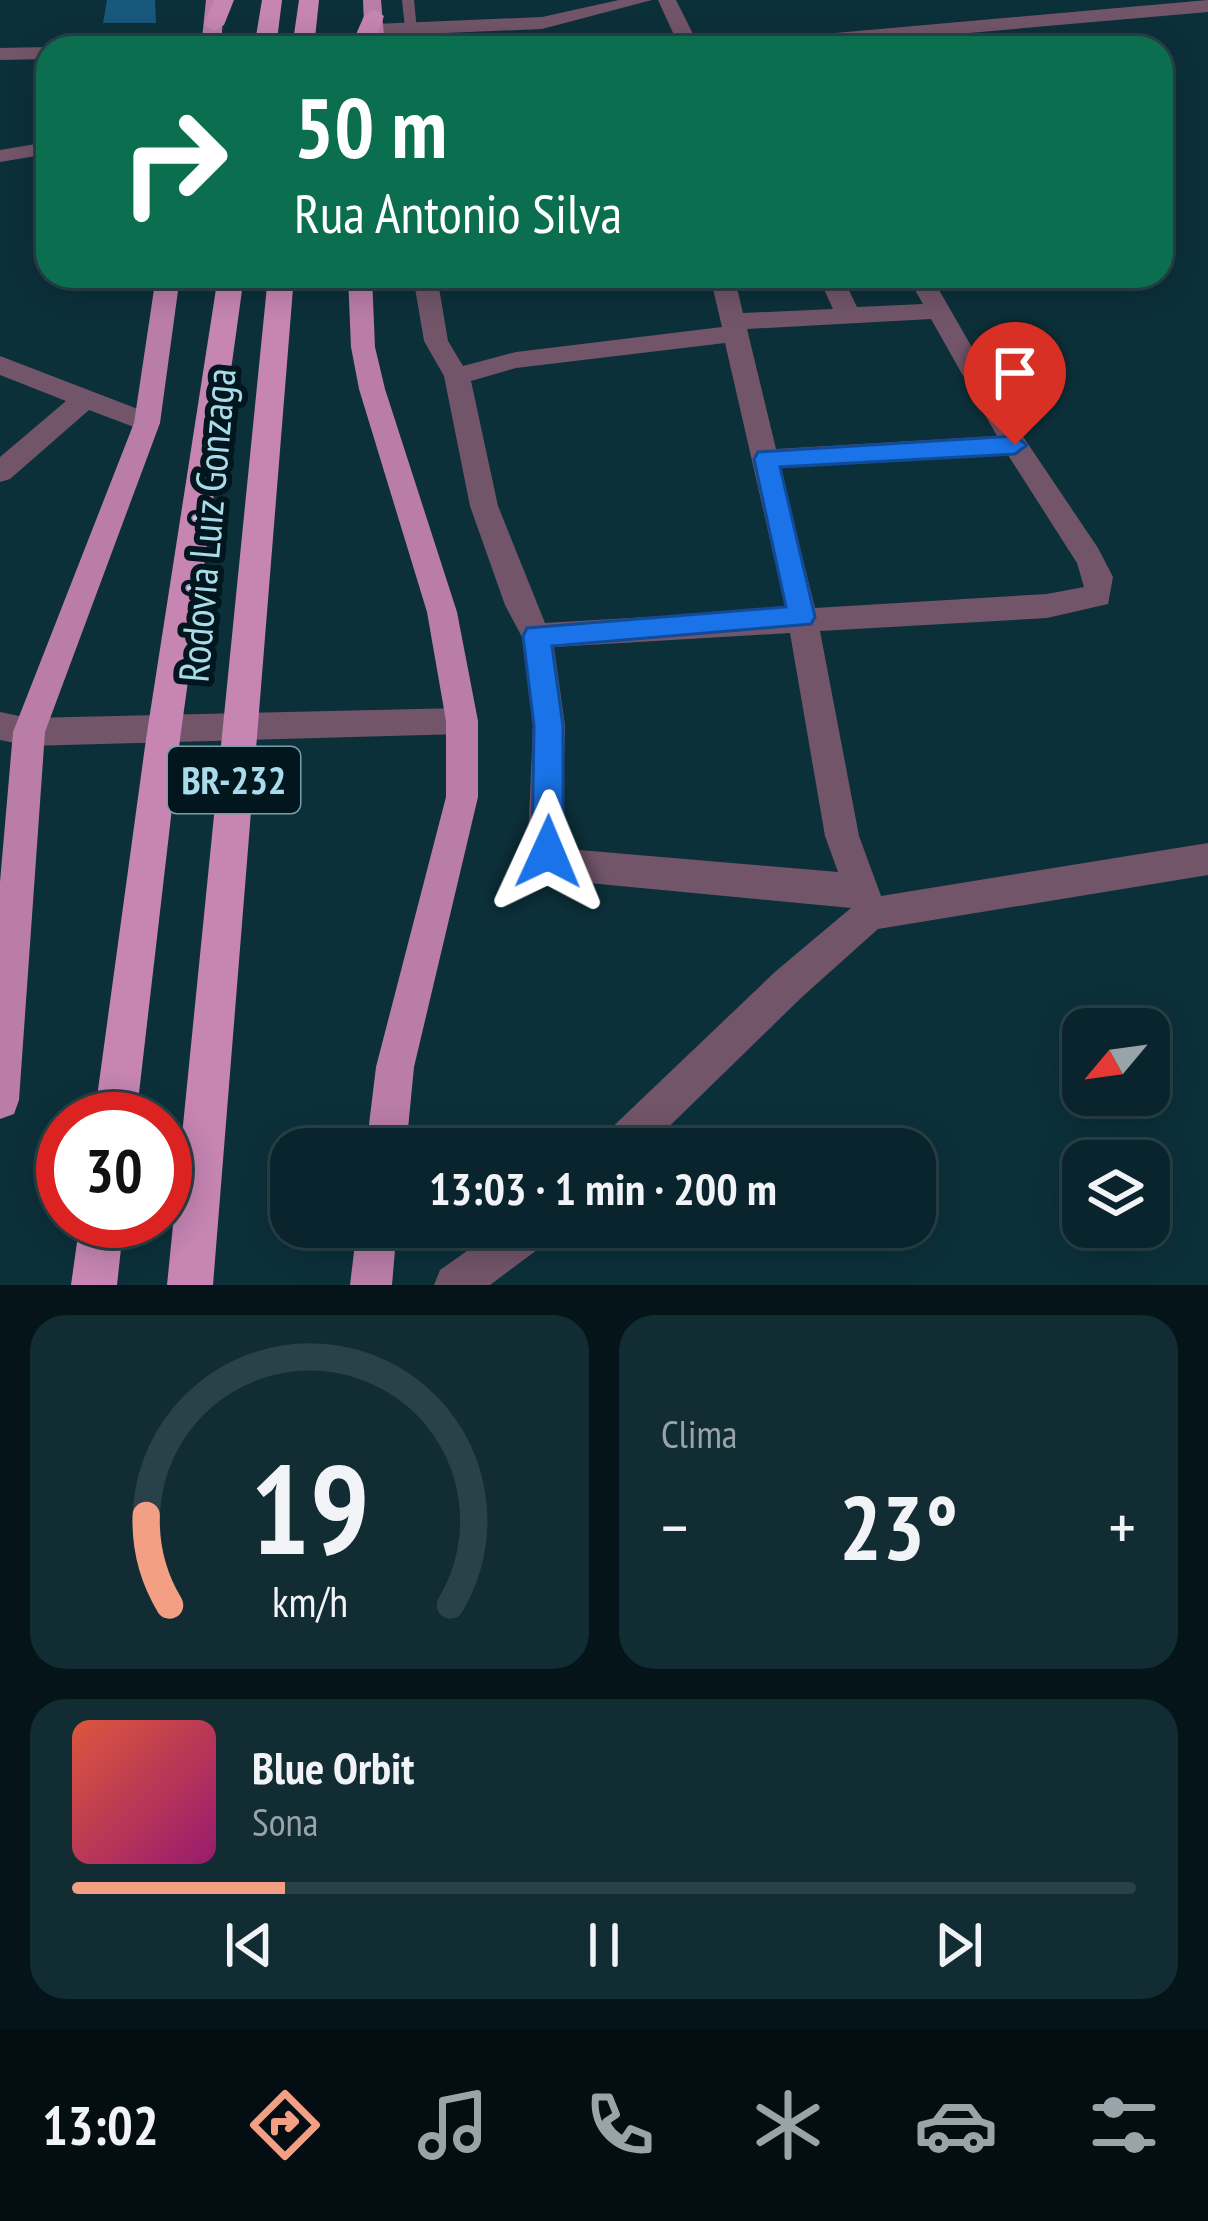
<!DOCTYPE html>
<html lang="pt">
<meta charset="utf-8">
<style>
:root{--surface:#09242c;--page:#122c34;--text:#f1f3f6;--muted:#99a4a9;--line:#294148;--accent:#f39f84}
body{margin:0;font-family:"PT Sans Narrow",sans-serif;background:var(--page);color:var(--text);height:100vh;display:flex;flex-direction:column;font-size:45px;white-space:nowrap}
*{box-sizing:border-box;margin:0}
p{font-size:39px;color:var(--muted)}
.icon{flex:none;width:66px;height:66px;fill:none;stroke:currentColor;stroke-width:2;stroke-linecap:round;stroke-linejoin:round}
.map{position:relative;height:1285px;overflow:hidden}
.panel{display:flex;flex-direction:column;gap:30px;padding:30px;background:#051418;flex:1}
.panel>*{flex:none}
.top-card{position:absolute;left:36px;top:36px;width:1137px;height:252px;border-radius:36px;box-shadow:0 6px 30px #0003,0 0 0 3px var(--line);background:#0b6e4f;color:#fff;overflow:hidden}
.needle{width:78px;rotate:241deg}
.tools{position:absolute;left:1062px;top:1008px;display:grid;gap:24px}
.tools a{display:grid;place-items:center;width:108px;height:108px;border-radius:24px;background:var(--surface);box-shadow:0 6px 30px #0003,0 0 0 3px var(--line);font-size:60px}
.speed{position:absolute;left:36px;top:1092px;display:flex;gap:24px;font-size:60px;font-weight:700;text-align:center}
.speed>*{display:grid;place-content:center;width:156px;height:156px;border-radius:50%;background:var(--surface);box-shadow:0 6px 30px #0003,0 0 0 3px var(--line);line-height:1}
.speed .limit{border:18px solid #d22;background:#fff;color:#111}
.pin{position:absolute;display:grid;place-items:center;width:102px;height:102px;color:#fff;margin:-123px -51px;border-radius:50% 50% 50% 0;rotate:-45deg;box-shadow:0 0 12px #0007}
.pin .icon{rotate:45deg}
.me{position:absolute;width:132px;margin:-66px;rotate:1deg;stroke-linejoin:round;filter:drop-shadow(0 0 9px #0008)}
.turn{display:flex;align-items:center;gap:42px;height:252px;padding:0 60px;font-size:54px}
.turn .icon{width:156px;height:156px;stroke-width:2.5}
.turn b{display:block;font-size:84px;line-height:102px}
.big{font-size:90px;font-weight:800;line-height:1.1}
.panel .tile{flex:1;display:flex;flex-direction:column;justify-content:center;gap:18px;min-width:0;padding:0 42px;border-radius:36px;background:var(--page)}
.panel .dial{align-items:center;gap:0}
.dial svg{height:312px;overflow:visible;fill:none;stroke:var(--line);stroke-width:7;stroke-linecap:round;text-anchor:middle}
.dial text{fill:var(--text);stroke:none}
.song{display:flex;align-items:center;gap:36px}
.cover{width:144px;height:144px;border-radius:18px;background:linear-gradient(135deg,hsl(10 70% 55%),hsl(320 70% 35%))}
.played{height:12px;border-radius:6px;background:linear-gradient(90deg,var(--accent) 20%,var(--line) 20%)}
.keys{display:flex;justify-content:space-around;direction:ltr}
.heat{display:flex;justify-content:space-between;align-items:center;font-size:66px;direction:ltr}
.panel .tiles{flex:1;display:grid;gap:30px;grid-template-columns:1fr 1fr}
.tile:last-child{grid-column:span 2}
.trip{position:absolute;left:270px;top:1128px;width:666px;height:120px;border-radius:36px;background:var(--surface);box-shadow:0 6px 30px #0003,0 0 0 3px var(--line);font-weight:800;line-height:120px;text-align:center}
.menu{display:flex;height:192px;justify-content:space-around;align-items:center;background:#040e12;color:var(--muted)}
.menu .icon{width:84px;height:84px}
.menu .on{color:var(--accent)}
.menu b{font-size:54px;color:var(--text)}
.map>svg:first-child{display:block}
.building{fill:#17587c}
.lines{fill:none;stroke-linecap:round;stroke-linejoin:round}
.service{fill:#725569;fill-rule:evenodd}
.minor{fill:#725569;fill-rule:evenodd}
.tertiary{fill:#725569;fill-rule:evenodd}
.primary{fill:#b97da7;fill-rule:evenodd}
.trunk{fill:#c685b3;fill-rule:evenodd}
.route{fill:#1a73e8;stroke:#114b97;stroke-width:3}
.labels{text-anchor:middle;stroke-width:12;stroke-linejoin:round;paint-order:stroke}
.shield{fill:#01171d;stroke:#77a0ac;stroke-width:3}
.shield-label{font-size:39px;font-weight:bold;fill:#aadbea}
.street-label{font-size:42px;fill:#aadbea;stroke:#01171d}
</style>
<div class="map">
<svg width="1208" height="1285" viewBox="0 0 1208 1285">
<rect width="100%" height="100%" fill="#0c303a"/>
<path class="building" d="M107,0H155L156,23H103Z"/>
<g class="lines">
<path class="service" d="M402,0H414L417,31L405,28Z"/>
<path class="minor" d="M619,0H652L542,29L375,36L365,30L375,24L542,17Z
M658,0H676L695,38L824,34L1208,0V12L843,44L846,48H680Z
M48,142V154L0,162V150Z
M413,276H437L448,341L463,366L516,352L722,327L710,276H734L743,313L833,309L818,276H842L857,307L923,304L907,276H931L1024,438L1098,548L1113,577L1108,604L1047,618L820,631L859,836L881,896L1208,843V875L878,929L802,997L646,1149H598L604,1135L776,971L851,908L568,881L544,871L528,842L533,726L522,637L505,605L470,506L444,376L424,341ZM931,319L997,436L776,449L747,329ZM725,343L786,609L545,623L498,506L471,381L516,368ZM1008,455L1077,563L1084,587L1047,594L815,608L780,468ZM790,633L825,836L838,872L568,849L562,839L565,726L554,647Z
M0,356L156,416L160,423L147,432L89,410L10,479L0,482V457L66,401L0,375Z
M501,1227H555L549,1241L490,1285H434L440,1270Z"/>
<path class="tertiary" d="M212,37L222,43L219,47L114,48L124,42Z
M48,47V59L0,60V48Z
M462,708L473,711L478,721L473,731L462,734L29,746L0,740V712L29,718Z"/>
<path class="primary" d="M206,0H224L221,48H201Z
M363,0H381L385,48H365Z
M156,276H180L160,423L45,732L19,1100L14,1114L0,1119V882L13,732L134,423Z
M348,276H372L375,347L385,389L457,612L478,721V797L414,1067L406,1149H366L376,1067L446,797V721L427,612L359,389L351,347Z
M357,1227H397L392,1285H350Z"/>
<path class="trunk" d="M214,0H234L224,25L214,31L204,25Z
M262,0H282L276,48H254Z
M299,0H319L314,48H292Z
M374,10L384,16L372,48H350L364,16Z
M218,276H244L180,739L136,1119H94L146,739Z
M268,276H294L213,1285H167Z
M80,1221H124L117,1285H71Z"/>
</g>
<path class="route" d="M1015,436L1027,445L1015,454L780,467L815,617L811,624L552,646L563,726V852L558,862L548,866L537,862L532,852L534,726L523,636L527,628L786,607L754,459L758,452Z"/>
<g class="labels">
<rect class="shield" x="168" y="747" width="132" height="66" rx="9"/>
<g class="shield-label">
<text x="234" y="794">BR-232</text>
</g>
<g class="street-label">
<text transform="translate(207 525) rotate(-85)" y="15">Rodovia Luiz Gonzaga</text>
</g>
</g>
</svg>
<div class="tools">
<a><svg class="needle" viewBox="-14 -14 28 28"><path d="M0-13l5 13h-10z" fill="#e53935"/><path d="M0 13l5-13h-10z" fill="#99a4a9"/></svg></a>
<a><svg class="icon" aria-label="layers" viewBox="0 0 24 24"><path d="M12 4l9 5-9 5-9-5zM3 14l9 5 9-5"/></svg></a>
</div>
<div class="speed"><div class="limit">30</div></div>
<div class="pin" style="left:1015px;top:445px;background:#d93025"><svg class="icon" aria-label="arrive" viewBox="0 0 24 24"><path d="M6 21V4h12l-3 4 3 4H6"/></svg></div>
<svg class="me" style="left:548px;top:852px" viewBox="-20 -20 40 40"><path d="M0-17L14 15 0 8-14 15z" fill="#1a73e8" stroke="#fff" stroke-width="4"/></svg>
<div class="trip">13:03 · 1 min · 200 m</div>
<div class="top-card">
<div class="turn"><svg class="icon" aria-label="right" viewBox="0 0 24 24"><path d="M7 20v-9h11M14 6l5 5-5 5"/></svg><div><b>50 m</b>Rua Antonio Silva</div></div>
</div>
</div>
<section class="panel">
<div class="tiles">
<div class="tile dial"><svg viewBox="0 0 100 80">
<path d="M14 69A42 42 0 1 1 86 69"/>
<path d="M14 69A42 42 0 0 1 8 46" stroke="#f39f84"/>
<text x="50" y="56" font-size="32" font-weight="700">19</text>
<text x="50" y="72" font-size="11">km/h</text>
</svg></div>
<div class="tile"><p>Clima</p>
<div class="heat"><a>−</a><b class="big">23°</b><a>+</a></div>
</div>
<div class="tile">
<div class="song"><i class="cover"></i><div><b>Blue Orbit</b><p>Sona</p></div></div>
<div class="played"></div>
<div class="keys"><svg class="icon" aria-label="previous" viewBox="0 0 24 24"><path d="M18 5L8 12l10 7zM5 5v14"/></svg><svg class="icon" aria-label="pause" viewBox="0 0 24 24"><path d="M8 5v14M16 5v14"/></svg><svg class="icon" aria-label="next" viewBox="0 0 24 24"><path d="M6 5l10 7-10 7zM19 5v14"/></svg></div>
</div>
</div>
</section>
<nav class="menu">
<b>13:02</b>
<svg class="icon on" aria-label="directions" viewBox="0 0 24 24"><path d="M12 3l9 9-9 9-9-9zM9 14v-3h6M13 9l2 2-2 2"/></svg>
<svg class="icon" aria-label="music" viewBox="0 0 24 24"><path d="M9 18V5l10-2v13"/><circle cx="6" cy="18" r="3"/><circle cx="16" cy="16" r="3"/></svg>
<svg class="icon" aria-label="phone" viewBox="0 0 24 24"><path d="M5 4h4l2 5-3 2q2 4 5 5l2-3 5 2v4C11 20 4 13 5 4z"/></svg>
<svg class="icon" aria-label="climate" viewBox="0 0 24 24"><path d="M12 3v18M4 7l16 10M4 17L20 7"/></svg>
<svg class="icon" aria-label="car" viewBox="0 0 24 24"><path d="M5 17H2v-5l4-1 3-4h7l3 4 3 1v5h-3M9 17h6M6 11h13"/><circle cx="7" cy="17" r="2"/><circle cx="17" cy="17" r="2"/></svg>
<svg class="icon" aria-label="filters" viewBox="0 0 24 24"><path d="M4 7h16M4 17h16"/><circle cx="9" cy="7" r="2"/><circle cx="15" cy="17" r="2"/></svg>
</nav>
